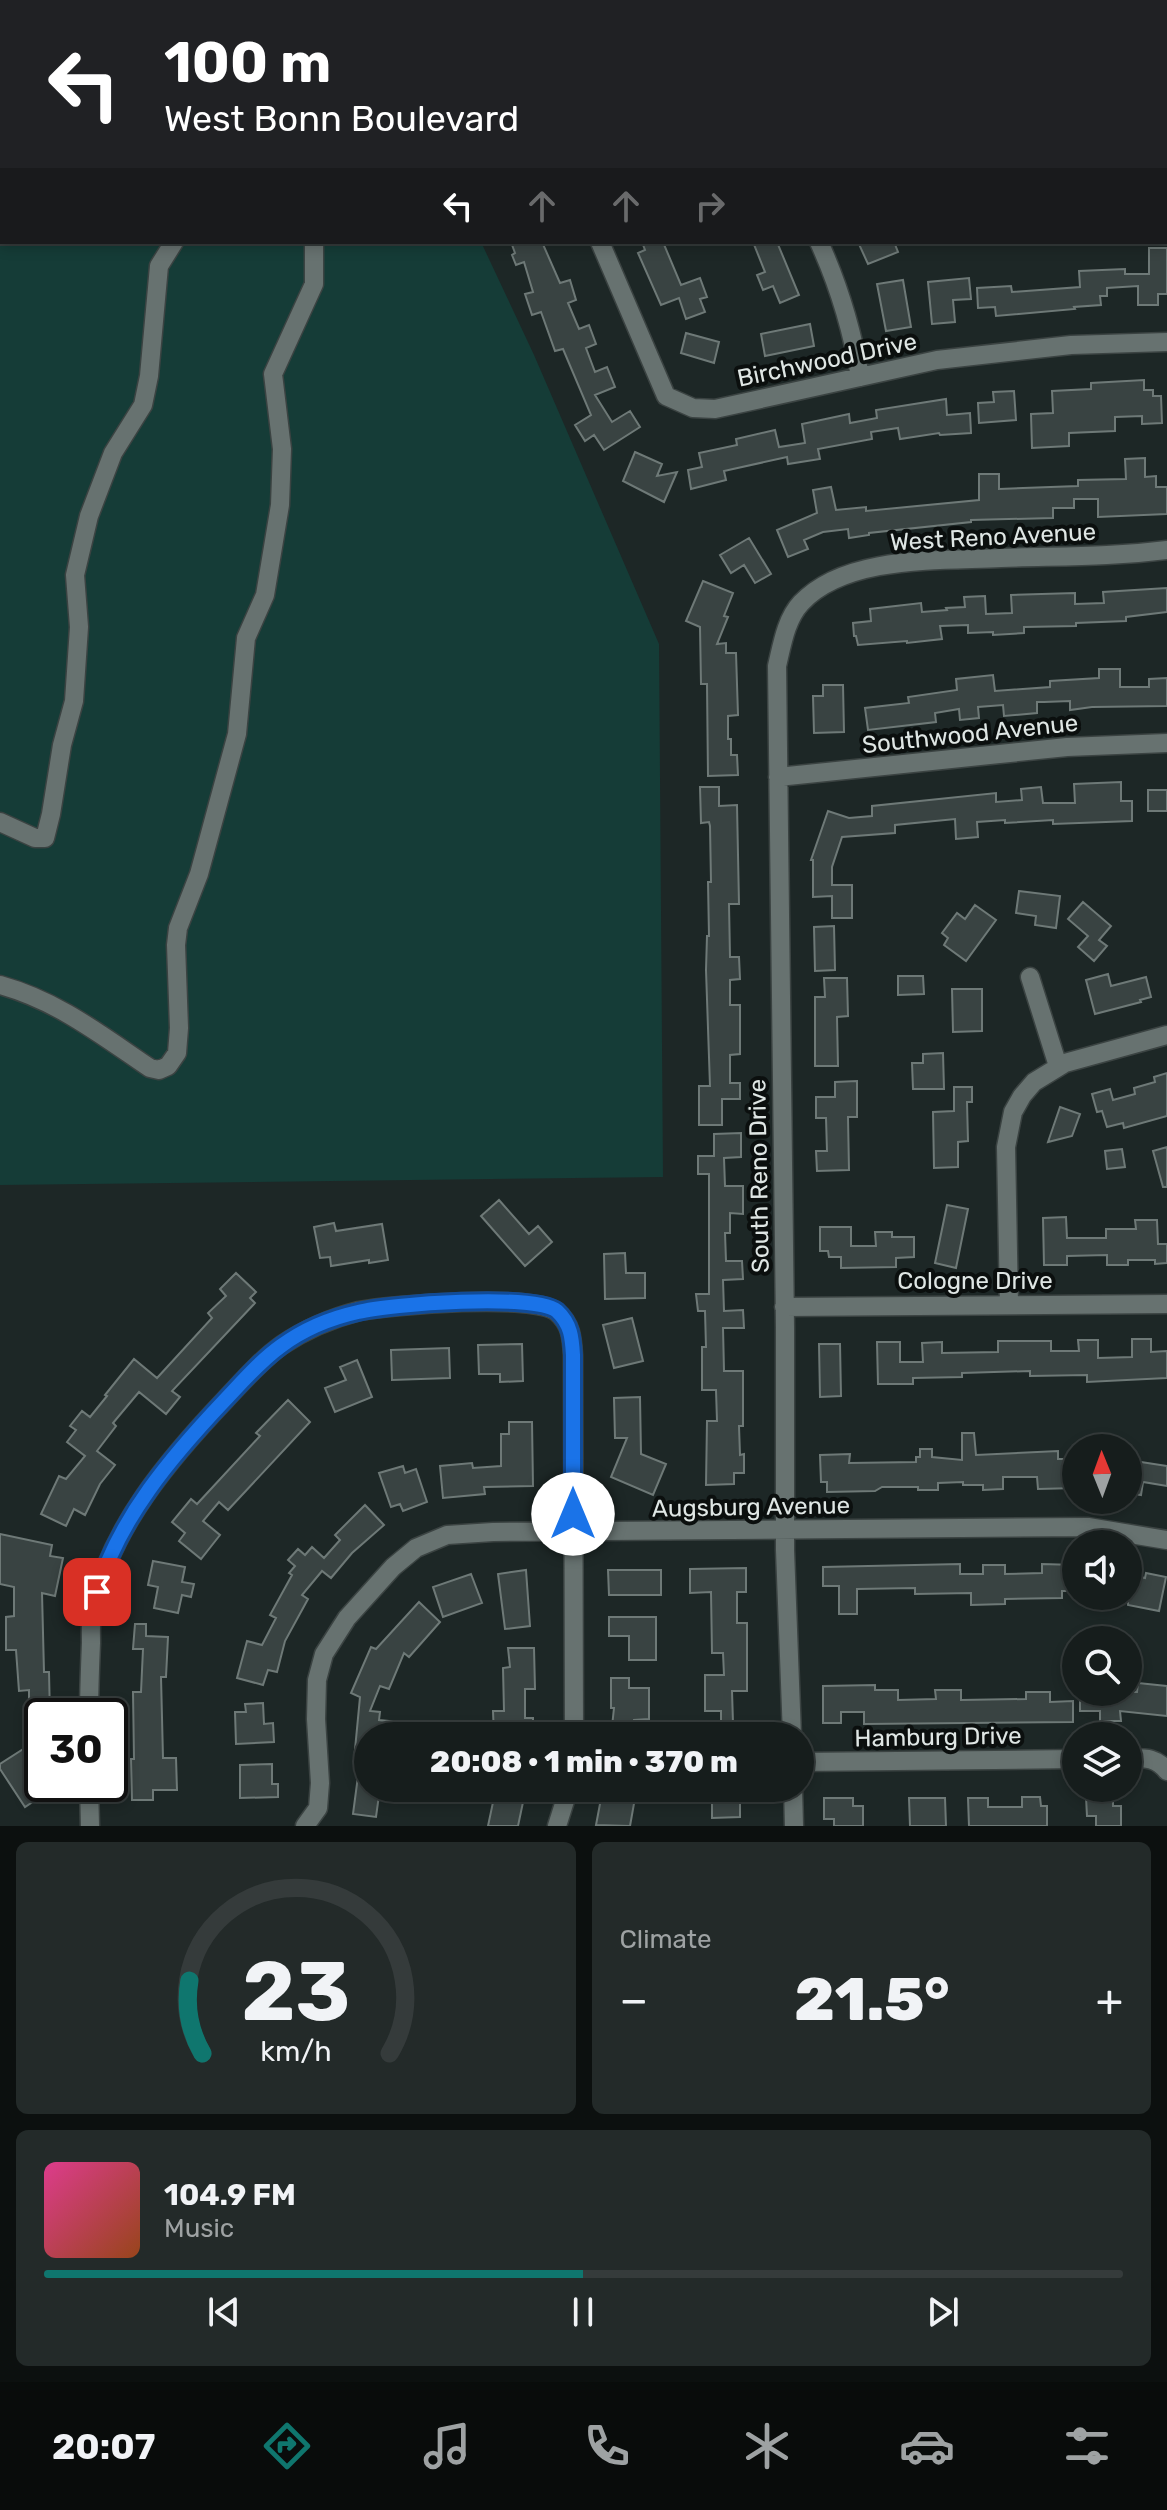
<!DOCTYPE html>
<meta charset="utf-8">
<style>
:root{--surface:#161d1c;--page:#232a29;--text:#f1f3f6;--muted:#9ea2a3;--line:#353b3b;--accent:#0f766e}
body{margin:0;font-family:Rubik,sans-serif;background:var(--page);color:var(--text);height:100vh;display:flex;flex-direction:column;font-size:30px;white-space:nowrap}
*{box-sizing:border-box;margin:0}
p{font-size:26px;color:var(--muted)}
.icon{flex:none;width:44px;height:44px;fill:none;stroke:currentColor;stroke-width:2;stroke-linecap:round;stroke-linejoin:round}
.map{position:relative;height:1826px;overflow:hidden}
.panel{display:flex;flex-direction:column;gap:16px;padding:16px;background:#0c100f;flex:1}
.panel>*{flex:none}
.top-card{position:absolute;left:0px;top:0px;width:1168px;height:244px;box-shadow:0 4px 12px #0003,0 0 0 2px var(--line);background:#202124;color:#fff;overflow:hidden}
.needle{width:52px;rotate:359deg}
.controls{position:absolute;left:1062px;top:1434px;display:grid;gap:16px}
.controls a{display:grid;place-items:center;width:80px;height:80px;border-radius:50%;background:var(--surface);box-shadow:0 4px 12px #0003,0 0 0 2px var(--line);font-size:40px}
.speed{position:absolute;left:24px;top:1698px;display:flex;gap:16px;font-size:40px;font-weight:700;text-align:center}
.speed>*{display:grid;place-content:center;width:104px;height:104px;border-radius:50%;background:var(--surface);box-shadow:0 4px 12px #0003,0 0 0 2px var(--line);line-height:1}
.speed .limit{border:4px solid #111;border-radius:12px;background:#fff;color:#111}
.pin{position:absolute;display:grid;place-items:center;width:68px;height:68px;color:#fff;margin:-34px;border-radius:16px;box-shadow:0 4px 12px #0006}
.me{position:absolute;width:88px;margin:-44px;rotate:0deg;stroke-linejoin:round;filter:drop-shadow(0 0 6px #0008)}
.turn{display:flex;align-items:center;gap:28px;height:168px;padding:0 32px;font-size:36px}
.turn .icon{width:104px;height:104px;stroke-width:2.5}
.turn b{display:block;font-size:56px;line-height:68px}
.lanes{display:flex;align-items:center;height:76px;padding:0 32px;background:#0003;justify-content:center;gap:40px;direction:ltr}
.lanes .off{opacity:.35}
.big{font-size:60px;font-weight:800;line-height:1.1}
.panel .tile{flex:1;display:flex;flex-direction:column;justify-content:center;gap:12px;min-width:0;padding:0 28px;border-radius:12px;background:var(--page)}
.panel .dial{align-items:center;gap:0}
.dial svg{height:208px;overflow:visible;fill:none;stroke:var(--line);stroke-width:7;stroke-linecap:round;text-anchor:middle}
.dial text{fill:var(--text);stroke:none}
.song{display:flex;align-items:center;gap:24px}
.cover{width:96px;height:96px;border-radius:12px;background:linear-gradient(135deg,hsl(330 70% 55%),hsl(20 70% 35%))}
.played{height:8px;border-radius:4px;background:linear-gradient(90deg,var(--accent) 50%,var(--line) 50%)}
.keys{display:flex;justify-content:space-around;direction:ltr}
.heat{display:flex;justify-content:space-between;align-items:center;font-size:44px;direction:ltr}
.panel .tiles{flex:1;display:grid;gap:16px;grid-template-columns:1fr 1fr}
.tile:last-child{grid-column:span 2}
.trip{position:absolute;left:354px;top:1722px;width:460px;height:80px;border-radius:40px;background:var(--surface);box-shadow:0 4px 12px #0003,0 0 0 2px var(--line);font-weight:800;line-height:80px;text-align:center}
.tabs{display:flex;height:128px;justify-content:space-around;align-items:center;background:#090c0b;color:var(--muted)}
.tabs .icon{width:56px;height:56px}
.tabs .current{color:var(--accent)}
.tabs b{font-size:36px;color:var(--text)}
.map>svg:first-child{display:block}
.green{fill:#153c37}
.building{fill:#394342;stroke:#6e7977;stroke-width:2}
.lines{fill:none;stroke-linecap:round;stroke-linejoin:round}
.minor-casing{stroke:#3b4342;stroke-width:21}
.minor{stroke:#677270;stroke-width:18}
.route-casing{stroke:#114b97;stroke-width:20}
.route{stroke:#1a73e8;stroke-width:14}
.labels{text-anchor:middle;stroke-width:8;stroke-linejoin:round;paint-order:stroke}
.street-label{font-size:24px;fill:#dfe6e4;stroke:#0b0f0e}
</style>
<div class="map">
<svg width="1167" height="1826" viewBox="0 0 1167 1826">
<rect width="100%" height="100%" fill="#1d2726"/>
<path class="green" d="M0,0H423V2H2V242H481L534,355L659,644L663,1177L0,1185Z"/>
<path class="building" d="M511,242H542L560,283L570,280L576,300L568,303L579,329L589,325L596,344L586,348L595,372L607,367L615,387L595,395L612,422L630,411L640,427L604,450L594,435L585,441L575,425L591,415L563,349L555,351L541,312L532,315L525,294L533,292L524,262L516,265L512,255L515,253Z
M642,242H663L681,285L700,278L707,297L700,299L705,312L686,319L679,298L661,305L638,253L645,250Z
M753,242H777L799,295L780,303L773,286L763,290L757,275L765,272Z
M858,242H894L898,252L868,264Z
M1149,248H1167V294H1158V305H1138V286L1107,288V296H1100L1101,305L1074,307L1075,309L996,316L995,307L978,308L977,288L1011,286L1012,292L1080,287L1079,271L1125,269V274H1149Z
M969,278L971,299L953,300L955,322L932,324L928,282Z
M903,280L911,327L886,331L877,284Z
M810,324L814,346L765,356L761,334Z
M686,333L719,342L714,363L681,353Z
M1144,380V390H1153V396H1161L1162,423L1142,424V416L1115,417V431L1069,433V446L1032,448L1031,414L1053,413L1052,391L1091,389V383Z
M1014,391L1016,420L979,423L978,403L994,402L993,392Z
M946,399L947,415L970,413L971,433L940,435L939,433L900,439L898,428L871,432L872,439L818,449L820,459L788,464L787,457L724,471L726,480L691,489L688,470L702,467L699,453L737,445L736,439L775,430L779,447L805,443L802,424L849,414L850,423L877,418L876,410Z
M635,452L662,464L657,476L677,472L664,502L623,481Z
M1145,458V477L1156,476V487H1167V514L1098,517V499H1074V508H1053V518L971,520V522L869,533V535L849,538L848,529L823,532L804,540L808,549L788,557L777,530L817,513L813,490L831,487L836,510L866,507V511L917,506L979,500V474H999V489L1078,486V480L1126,479L1125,459Z
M749,538L771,574L755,583L744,565L731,573L720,555Z
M703,581L733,593L724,616L728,617L717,644L726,643V653H736L738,715L728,716V739H731V755H737L738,775L708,776L707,684H701L700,627L686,621Z
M1167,588V612L1126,617V621L1076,623V626L1024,627V633L993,635V632L968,633V625L940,626L942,639L907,643V641L858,645L856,636H854L853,623L871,621L870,609L921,603L922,612L947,610L946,608L965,607L964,597L985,596L986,614L1012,613L1011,595L1075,593V604L1104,603L1103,592Z
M1099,669H1120V687H1149V679L1167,678V706L1092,707L1070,710V701L1044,702H1037V713L1004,716L1003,705L978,707L979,718L960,720L959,709L935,713L936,722L868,730L865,708L909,703L908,697L957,690L956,679L993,675L995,691L1050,687V681L1099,678Z
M823,685H843L844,732L814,733L813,696H823Z
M1121,782V801H1132V821L1053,824V820L1005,823V820L977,822L978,837L956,839L955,819L895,825V833L842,837L832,867V885H852V918H832V896L813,897V860H811L828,811L849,818L872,816V806L996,793V802L1022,800L1021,789L1041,787L1043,803H1075L1074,784Z
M700,787H719V806L737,805L739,904H729L730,957H739L740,979L730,980V1005H740V1054L730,1055V1083H740V1099H722V1125H699V1086H710L706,970L707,936H709L708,882H711L710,826L709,822L701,823Z
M1148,790H1167V811H1148Z
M1019,891L1060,896L1056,928L1035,925L1036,916L1016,913Z
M1083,902L1111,926L1099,940L1107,946L1094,961L1078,947L1088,936L1068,919Z
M975,905L996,920L966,961L944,945L948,938L942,933L957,913L965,919Z
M834,926L835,970L815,971L814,927Z
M1108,974L1111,986L1146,977L1151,997L1140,1000L1141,1002L1095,1014L1086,980Z
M898,976H923L924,994L898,995Z
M824,978H847L848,1016L837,1017L838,1066H815V997H825Z
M952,989H982V1031L953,1032Z
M943,1053L944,1089H913L912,1063H923V1054Z
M1167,1073V1116L1124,1128L1123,1123L1107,1127L1102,1111L1097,1112L1092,1094L1110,1089L1113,1100L1135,1094L1134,1088L1155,1082L1154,1077Z
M857,1081V1117H848L849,1170L817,1171L816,1151H827L826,1118H816V1097H835V1082Z
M954,1087H972V1102H967L968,1141L958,1142V1167L934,1168L933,1112L954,1111Z
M1060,1107L1080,1114L1072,1136L1048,1142Z
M741,1133V1157L724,1158L725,1186H743V1214L730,1213V1233H725L726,1261H742L743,1279L723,1280L724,1311L743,1310L744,1328H723L724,1371H743V1426H739L740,1455L744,1454V1473H734V1484L706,1485L707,1421H717L716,1390H702V1347H706L705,1311H698L696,1294H709V1174H698V1156H714V1134Z
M1167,1147V1187H1163L1153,1151Z
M1122,1149L1125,1167L1107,1169L1105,1151Z
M499,1200L529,1234L538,1226L552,1242L525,1266L481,1216Z
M947,1205L968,1209L956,1268L935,1263Z
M1066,1217L1067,1238H1106V1229H1136L1135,1220H1157L1158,1244H1167V1263L1155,1264V1260H1128V1265H1107V1255L1067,1256V1265H1044L1043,1218Z
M334,1223L336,1231L382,1224L388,1260L369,1263V1260L331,1266L330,1257L320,1258L314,1227Z
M820,1227H851V1246H876L875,1232H892V1237H914V1257L896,1258V1267L841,1268V1257H829L828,1251H820Z
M625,1253L626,1273H645V1298L605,1299L604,1254Z
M236,1273L256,1292L250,1298L255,1303L172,1391L180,1397L166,1414L139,1392L113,1423L116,1426L97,1451L115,1465L100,1484L85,1515L74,1509L66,1526L41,1514L59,1476L66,1479L85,1456L67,1442L76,1430L70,1426L82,1411L90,1417L107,1396L105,1395L134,1359L157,1378L212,1318L208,1313L226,1296L220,1289Z
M632,1318L643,1361L614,1368L603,1325Z
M1132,1339H1151V1352L1167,1351V1378L1087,1382V1375L1030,1376V1371L962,1373V1377L913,1378V1384H878L877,1342H900V1362H923L922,1343L942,1342V1353L998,1352V1341H1051V1351H1079L1078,1340H1098V1358L1132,1357Z
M522,1344L523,1381L500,1382V1374H479L478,1345Z
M819,1344H840L841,1396L820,1397Z
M449,1348L450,1378L392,1380L391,1350Z
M357,1360L372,1397L335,1412L325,1388L346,1380L340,1367Z
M640,1397L641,1454L666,1464L653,1495L611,1477L627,1438H615L614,1398Z
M288,1400L310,1422L228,1510L219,1502L203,1521L220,1535L201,1559L179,1541L185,1533L172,1522L191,1499L197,1504L260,1436L256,1433Z
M509,1422H532L533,1486L484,1487L485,1494L443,1498L440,1466L472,1463L473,1468L501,1466V1434H509Z
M962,1433H974L976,1455L1058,1451V1459H1076V1488L1038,1489L1037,1477H1003V1489L983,1490V1485H963V1482L938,1483V1490H918V1487H882L875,1491L827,1492V1482H821L820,1455L850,1454L849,1463L916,1462V1457H920V1449H932V1457L962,1460Z
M1128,1460L1167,1466V1486L1143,1482L1141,1495L1128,1493Z
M403,1466L405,1473L416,1469L427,1502L403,1511L400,1504L391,1507L379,1473Z
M365,1505L384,1525L352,1553L331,1578L322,1571L302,1595L308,1599L285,1641L277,1672L268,1670L263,1685L237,1678L247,1641L262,1645L276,1618L270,1615L292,1575L289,1573L295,1566L288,1560L298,1549L305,1555L312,1547L324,1558L340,1540L335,1535Z
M0,1534L52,1545L50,1556L63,1558L55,1596L42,1593L44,1672H49L50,1716H42V1721H29V1690L19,1691L16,1650H6V1617L14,1616V1587L0,1584Z
M153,1561L185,1567L182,1582L194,1584L191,1597L182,1595L178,1613L154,1608L158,1587L148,1585Z
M960,1564V1574H983V1565H1005V1574L1042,1573V1564L1076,1565V1591H1062V1598L1005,1599V1604L971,1605V1593L915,1594V1588L857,1589V1614H839V1586H823V1567Z
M746,1568V1592H737V1623H747V1691H732L733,1723H748V1736H721V1711H705V1675H724L723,1653H712L711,1592L690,1593V1569Z
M526,1570L530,1626L505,1629L498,1574Z
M608,1570H661V1595H609Z
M1146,1573L1166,1577L1159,1611L1128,1605V1580L1140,1582L1141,1577L1145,1578Z
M471,1574L482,1603L443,1617L433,1587Z
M419,1602L440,1622L409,1657L404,1653L389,1689L380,1686L370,1711L380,1712L379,1720L398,1722L396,1736H368V1788H380L376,1817L353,1814L360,1761L354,1760L360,1697L351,1693L371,1647L376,1649Z
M609,1617H656V1660H629V1636H609Z
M135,1624H146V1636L168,1637L166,1677H161L163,1758H176L177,1790H153V1800H132L131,1759H134L133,1692H141L143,1649H133Z
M508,1648H534L535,1689H525V1718H533V1731H523V1736H494L493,1711H504L503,1668L510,1667Z
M611,1678H629V1688H649V1719L634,1720L632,1736H611L614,1708H611Z
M1138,1683L1167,1686V1716L1120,1711L1121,1721H1100V1711H1080V1692H1137Z
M875,1685V1690H898V1700L936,1699L935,1690H961V1700L1026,1699V1692H1050V1702L1073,1701V1722L864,1724V1712H841V1723H823V1686Z
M263,1703L264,1724L273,1723L274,1742L236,1744L235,1712H246L245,1704Z
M42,1737V1762L31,1769L46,1793L25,1807L0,1769V1764Z
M272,1764V1784H278V1797L240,1798V1765Z
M496,1788H526L518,1826H488Z
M603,1788H629L628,1796L635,1798L630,1826L596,1825Z
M720,1788H740V1817L712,1818V1789Z
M1113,1796V1806H1121V1826H1096V1816H1087L1086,1797Z
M1022,1797H1040L1041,1806H1047V1826H969L968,1798H988V1807H1022Z
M824,1798H853V1806H863V1826H834V1819H824Z
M909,1798H945L946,1826H910Z"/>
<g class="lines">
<defs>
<path id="minor" d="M361,0V2
M530,0L531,2
M738,0L739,2
M273,2L274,0
M1166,150H1167
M600,242L666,396L693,408L715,409L937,360L1071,345L1167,342
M819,242C839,286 852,329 860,377
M778,777L1067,747L1167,743
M0,822L35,838H45L51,814L62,745L74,701L79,627L75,575L89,516L113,453L143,405L149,376L159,266L174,242
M1030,977L1058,1066
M0,985C58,1001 101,1035 150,1068L159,1070L168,1066L177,1053L179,1028L176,945L178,928L199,874L237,734L246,638L265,595L280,505L282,449L273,374L314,284V242
M1009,1305L1006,1147L1013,1112L1022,1096L1034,1082L1065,1063L1167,1035
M784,1307L1167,1304
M89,1716C89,1692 90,1667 91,1643C91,1631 90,1618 93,1607C112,1526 169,1459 225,1400C243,1381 261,1360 282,1345C306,1329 332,1318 359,1311C391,1305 535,1293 557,1312C571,1324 572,1338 573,1355L574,1736
M792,1736L785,1550V1328L777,666C782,645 786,619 801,603C846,555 940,561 1001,558C1056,556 1112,557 1167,550
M1128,1758C1145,1758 1156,1757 1167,1771
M800,1762L1076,1759
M89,1784L90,1826
M793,1788L794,1826
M305,1826L318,1808L320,1783L316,1719L317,1680L324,1654L347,1618L393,1567L416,1548L447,1535L493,1532L1088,1527L1167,1540
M557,1826L569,1788"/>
</defs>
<use href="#minor" class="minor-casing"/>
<use href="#minor" class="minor"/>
</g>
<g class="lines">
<defs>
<path id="route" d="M97,1592C119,1518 172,1456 224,1401C242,1382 260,1361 281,1346C304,1329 331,1318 358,1312C389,1304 535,1293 557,1311C571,1324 572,1338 573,1355V1514"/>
</defs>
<use href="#route" class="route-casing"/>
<use href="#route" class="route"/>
</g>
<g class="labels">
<g class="street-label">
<text transform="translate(827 360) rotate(-12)" y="8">Birchwood Drive</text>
<text transform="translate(993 537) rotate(-3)" y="8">West Reno Avenue</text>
<text transform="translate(970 734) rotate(-6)" y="8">Southwood Avenue</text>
<text transform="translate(759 1176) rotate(-91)" y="8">South Reno Drive</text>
<text x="975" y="1289">Cologne Drive</text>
<text transform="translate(751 1507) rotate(-1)" y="8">Augsburg Avenue</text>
<text transform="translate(938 1737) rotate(-1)" y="8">Hamburg Drive</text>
</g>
</g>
</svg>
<div class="controls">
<a><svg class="needle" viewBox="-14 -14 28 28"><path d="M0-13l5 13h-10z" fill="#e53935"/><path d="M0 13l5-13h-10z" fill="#9ea2a3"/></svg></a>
<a><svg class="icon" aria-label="sound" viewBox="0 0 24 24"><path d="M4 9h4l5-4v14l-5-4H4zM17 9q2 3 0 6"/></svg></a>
<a><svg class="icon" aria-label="search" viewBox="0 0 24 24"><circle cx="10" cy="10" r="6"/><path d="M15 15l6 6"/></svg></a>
<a><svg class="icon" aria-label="layers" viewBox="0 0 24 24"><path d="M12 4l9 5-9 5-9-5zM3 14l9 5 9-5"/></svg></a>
</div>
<div class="speed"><div class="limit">30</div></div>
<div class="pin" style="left:97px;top:1592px;background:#d93025"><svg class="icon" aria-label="arrive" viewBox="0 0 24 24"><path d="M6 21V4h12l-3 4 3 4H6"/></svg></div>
<svg class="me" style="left:573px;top:1514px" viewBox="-20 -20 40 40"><circle r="19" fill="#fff"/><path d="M0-13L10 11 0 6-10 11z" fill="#1a73e8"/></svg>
<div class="trip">20:08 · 1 min · 370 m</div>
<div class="top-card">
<div class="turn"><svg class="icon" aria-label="left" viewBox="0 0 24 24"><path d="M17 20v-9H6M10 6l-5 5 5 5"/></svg><div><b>100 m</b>West Bonn Boulevard</div></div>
<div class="lanes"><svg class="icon" aria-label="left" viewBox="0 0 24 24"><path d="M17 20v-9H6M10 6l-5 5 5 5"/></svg><svg class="icon off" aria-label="ahead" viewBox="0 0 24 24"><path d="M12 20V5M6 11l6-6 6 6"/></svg><svg class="icon off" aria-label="ahead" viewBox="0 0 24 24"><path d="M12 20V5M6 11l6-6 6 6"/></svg><svg class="icon off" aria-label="right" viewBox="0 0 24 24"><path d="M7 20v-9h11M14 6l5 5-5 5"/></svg></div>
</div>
</div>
<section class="panel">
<div class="tiles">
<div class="tile dial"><svg viewBox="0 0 100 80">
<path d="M14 69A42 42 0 1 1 86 69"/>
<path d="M14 69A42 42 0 0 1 9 41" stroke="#0f766e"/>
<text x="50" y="56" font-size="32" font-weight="700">23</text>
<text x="50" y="72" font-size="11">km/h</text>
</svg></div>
<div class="tile"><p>Climate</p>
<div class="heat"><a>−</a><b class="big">21.5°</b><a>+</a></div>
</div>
<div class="tile">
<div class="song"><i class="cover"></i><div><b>104.9 FM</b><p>Music</p></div></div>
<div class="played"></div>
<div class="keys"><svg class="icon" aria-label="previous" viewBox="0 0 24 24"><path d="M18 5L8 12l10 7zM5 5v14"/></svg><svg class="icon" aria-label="pause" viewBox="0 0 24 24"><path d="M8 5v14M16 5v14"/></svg><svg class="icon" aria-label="next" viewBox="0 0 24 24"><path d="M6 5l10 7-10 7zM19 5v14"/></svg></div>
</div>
</div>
</section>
<nav class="tabs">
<b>20:07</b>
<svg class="icon current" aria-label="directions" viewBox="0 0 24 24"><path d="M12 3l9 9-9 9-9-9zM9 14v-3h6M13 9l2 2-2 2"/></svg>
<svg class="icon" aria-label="music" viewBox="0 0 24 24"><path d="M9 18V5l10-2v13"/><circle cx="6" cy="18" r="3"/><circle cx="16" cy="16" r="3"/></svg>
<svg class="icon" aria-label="phone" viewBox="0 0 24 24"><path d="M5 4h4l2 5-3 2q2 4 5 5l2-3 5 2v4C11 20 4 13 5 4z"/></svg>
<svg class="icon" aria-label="climate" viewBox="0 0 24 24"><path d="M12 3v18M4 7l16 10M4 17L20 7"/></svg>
<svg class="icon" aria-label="car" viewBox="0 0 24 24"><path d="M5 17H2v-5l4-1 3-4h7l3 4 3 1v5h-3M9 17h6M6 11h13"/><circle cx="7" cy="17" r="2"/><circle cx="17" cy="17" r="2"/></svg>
<svg class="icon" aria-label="filters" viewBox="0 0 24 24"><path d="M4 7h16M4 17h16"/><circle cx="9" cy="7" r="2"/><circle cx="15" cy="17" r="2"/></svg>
</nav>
